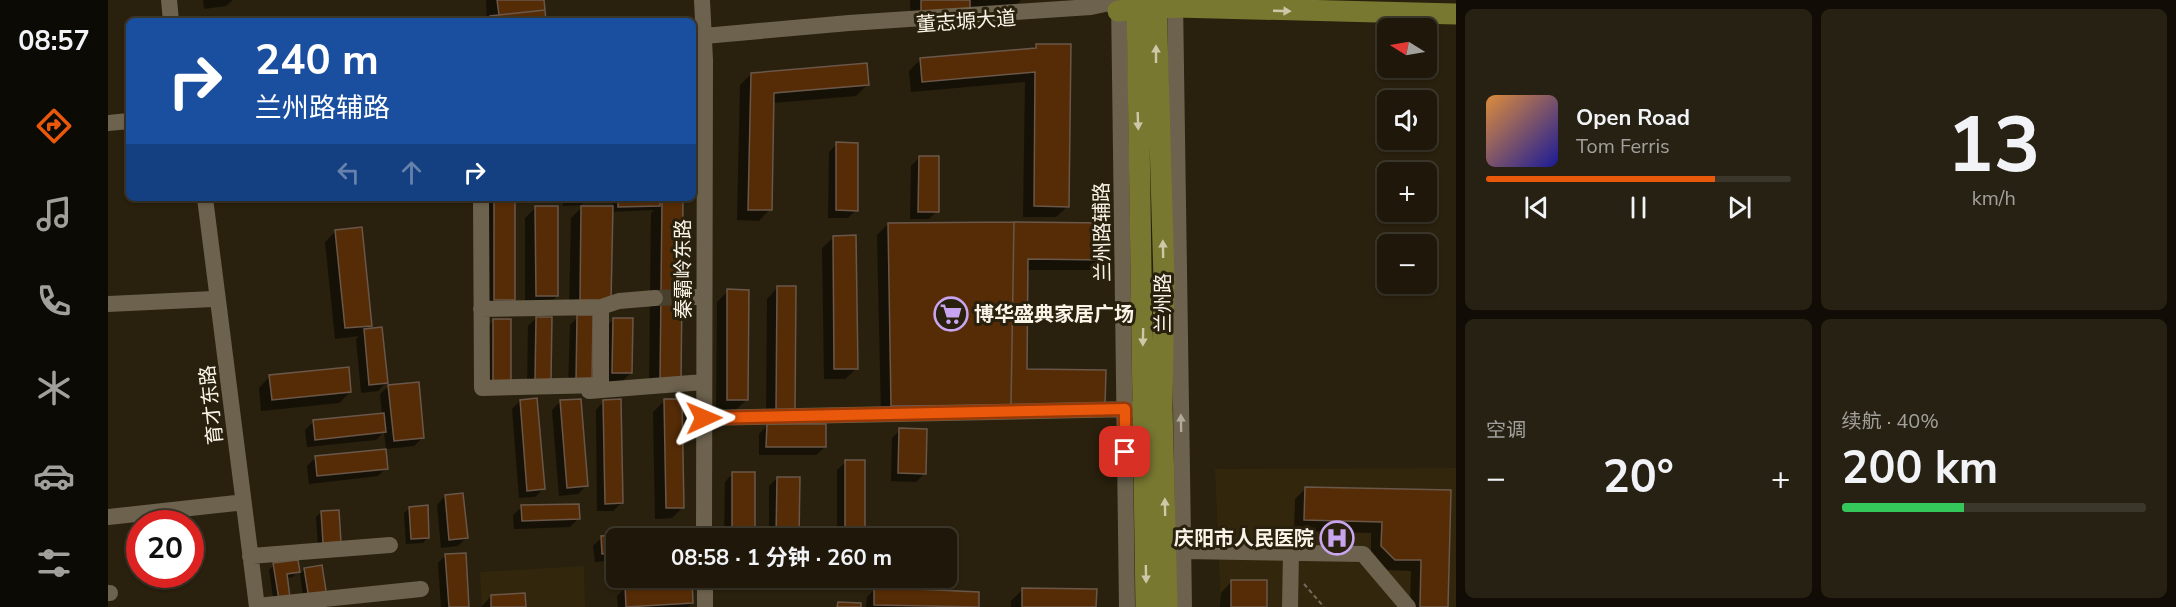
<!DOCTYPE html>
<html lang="zh">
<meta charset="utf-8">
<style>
:root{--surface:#1f180a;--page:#272113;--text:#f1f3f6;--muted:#a1a09c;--line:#3c372b;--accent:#ea580c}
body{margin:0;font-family:"Nunito Sans","Noto Sans SC",sans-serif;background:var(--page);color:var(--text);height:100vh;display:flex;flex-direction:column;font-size:22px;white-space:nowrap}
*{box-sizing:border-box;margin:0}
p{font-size:20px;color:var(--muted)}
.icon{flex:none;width:33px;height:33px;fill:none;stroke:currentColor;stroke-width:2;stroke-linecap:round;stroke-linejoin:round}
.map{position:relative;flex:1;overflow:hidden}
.side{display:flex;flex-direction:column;gap:9px;padding:9px;background:#110d06;width:720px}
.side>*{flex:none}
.hud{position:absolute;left:18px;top:18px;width:570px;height:183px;border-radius:9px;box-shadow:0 2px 4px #0004,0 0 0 2px var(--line);background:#1a4fa0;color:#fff;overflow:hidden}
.needle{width:39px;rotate:281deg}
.tools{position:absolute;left:1269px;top:18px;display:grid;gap:12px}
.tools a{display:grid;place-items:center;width:60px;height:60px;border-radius:9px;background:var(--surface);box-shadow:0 2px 4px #0004,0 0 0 2px var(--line);font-size:30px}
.speed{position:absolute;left:18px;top:510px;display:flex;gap:12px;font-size:30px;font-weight:700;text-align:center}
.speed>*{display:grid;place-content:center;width:78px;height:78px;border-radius:50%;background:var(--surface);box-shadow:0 2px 4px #0004,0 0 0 2px var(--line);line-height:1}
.speed .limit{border:9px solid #d22;background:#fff;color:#111}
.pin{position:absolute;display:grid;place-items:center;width:51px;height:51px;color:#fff;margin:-26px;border-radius:12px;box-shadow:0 3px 9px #0006}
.me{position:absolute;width:66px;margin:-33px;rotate:89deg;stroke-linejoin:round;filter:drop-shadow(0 0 4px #0008)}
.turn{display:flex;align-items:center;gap:21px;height:126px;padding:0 30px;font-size:27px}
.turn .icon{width:78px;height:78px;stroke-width:2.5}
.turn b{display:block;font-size:42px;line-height:51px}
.lanes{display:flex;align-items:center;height:57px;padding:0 30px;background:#0003;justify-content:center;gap:30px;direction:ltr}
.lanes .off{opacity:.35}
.big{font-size:45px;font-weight:700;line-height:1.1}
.side .tile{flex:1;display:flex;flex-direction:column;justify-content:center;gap:9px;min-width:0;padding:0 21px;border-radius:9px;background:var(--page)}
.side .dial{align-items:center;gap:0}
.dial b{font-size:78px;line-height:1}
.song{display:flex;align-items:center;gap:18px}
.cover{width:72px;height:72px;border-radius:9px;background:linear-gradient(135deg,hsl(30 70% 55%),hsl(240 70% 35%))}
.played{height:6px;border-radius:3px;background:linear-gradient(90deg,var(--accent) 75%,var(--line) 75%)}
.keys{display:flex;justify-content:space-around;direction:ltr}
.heat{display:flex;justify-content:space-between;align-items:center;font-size:33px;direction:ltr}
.charge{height:9px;border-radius:4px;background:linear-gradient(90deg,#34c759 40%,var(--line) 0)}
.side .tiles{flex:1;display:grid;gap:9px;grid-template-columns:repeat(2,1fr)}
.trip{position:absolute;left:498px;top:528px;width:351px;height:60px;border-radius:9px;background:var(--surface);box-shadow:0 2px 4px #0004,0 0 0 2px var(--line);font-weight:700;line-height:60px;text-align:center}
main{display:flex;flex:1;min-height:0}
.menu{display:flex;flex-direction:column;width:108px;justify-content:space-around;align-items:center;background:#0c0a04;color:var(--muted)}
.menu .icon{width:42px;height:42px}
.menu .selected{color:var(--accent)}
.menu b{font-size:27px;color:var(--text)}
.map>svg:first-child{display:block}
.built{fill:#32270d}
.shadow{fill:#0007}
.building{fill:#552c06;stroke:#6a5749;stroke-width:1.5}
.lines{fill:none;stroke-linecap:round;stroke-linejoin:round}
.minor-tunnel{stroke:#48402e;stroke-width:16;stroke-dasharray:16 8;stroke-linecap:butt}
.path{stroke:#746c5b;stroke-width:2;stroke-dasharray:4.5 3;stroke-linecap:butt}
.minor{stroke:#6c624d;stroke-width:16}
.major{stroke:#797831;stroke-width:21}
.oneway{fill:#cdc9a8}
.oneway2{fill:#b3ab9a}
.route-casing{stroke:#983908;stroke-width:15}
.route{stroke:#ea580c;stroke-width:10}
.labels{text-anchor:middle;stroke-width:6;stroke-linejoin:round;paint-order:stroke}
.street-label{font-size:20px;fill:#faf4e8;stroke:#29200d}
.poi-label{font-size:20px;font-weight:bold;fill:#faf4e8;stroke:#29200d;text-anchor:start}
</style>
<main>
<nav class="menu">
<b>08:57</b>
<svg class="icon selected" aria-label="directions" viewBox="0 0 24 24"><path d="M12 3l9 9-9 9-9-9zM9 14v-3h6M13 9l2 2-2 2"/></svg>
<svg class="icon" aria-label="music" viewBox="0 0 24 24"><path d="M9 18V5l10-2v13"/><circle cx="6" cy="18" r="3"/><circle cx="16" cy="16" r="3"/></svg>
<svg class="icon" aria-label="phone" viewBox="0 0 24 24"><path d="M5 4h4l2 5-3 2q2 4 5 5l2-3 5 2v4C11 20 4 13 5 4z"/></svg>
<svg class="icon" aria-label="climate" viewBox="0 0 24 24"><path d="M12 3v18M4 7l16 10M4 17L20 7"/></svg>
<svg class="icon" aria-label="car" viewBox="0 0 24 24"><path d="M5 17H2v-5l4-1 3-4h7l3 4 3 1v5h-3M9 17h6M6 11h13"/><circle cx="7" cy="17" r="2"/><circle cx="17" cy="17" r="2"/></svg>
<svg class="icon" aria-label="filters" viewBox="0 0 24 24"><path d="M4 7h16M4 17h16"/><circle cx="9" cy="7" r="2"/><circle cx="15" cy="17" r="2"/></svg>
</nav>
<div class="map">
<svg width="1348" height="607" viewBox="0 0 1348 607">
<rect width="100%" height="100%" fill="#29200d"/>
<path class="built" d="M1348,468V607H1113L1107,469Z
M476,566L477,607H374L372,572Z"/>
<path class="shadow" d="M95,0H125L118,6L96,9Z
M378,0H434L433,12L436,21H379Z
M802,0H913L903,10L803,21Z
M928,45L960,206L948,217H915L917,82L803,92L801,71L812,60L923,50Z
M643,74L759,85L748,96L665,103L662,209L651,221L629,220L632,85Z
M729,144L748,210L740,218H720L721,152Z
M811,158L829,211L821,219H802L803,166Z
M375,198H405V300L394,311H376Z
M455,198H480L473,205L455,206Z
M483,198H503L483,201Z
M510,198H551V206L555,202L571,382L541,392L543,213L546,210L503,212L502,301L461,312L463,218L474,207L505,208V203Z
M428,207L449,296L438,307H417V218Z
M780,224L995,259L984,270H919L917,371L773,416L769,235Z
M228,231L262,325L257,330L278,383L270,391L253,393L248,339L251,336L227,339L217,242Z
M726,237L749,368L737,379H716L714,248Z
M670,287L686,411L658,422L659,299Z
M620,291L638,400L627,411H608L609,302Z
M470,317L483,381L460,389L462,325Z
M428,318L442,381L419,389L420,326Z
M506,319L523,373L514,381H497V328Z
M386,320L402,384L378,393L377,329Z
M162,376L242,392L231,403L153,411L151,388Z
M281,386L315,437L306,446L278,449L276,432L268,440L199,447L197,430L205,422L274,414L272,394Z
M412,401L435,489L427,497L411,498L404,409Z
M496,401L513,503L505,511H489L488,410Z
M556,401L575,507L564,518L547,519L545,412Z
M452,402L478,486L470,494L451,496L444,410Z
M659,426L717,447L708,455H651V434Z
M792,430L817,473L808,482L783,481L784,438Z
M207,458L278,468L270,476L201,484L199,466Z
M738,462L756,537L754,538H729V470Z
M625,473L645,532L639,538H616L617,482Z
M669,478L690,537L688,538H661V486Z
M1198,488L1342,492L1339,607H1302L1303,571L1276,570L1263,557V533L1186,531L1187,499Z
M337,496L358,538L350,546L333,548L329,505Z
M414,507L470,519L462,527L406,529L405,515Z
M302,508L320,537L315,543L298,544L296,513Z
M213,512L232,542L210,548L208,517Z
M588,531L589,538H508V560L487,562L485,546L494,537Z
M338,555L359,607H333L330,563Z
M166,565L190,571L185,577L178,578L181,597L166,604L161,570Z
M213,567L196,604L192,574L197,569Z
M613,578H756L751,582H635L631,585H613Z
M1124,581L1157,607H1112L1113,593Z
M518,587L584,603L580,607H510L509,596Z
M767,589L870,593L869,607H758L759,597Z
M914,590L987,607H903V601Z
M383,596L416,607H373Z"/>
<path class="building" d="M389,0H436L437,10L391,15Z
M813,0H862V10L813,11Z
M437,10L438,21H383L382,16Z
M928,44H963L961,207L926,206L927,72L814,82L812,58L928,48Z
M759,63L761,85L666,93L664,210H640L643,73Z
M728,142L750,143V211L728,210Z
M811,156H831V212H810Z
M386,198H407V300H386Z
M510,198H552V206L510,207Z
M554,200L575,201L573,382H552Z
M427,206H450V296H428Z
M473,206H505L503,302L472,301Z
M906,222L903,405L783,406L780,223Z
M906,222L997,223V260L920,259L919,369L998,370L997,406L903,405Z
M254,227L264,326L237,328L227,230Z
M748,235L750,369H726L725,236Z
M669,286H688L687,412H668Z
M619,289L641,290L640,400H619Z
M469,315H485L484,382H468Z
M428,317H444L443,381H427Z
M505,318H525L524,373H504Z
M385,319H403V385H385Z
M274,327L280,383L261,385L256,329Z
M241,367L243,392L164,400L161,375Z
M311,382L316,438L286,441L280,385Z
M429,398L437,489L419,491L412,400Z
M473,399L480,486L459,488L452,400Z
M513,399L515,503L497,504L495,400Z
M556,399H574L576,508H558Z
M276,413L278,432L207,440L205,420Z
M659,424H718V447H658Z
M791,428L819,429L818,474L790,473Z
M278,449L280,469L209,476L207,456Z
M737,460H757V538H737Z
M624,472H647V533H624Z
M669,477H692L691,538H668Z
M1197,487L1343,490L1340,607H1312L1313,560H1287L1273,546L1274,522L1196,520Z
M355,493L360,538L341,540L337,495Z
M471,504L472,519L414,521L413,505Z
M320,505L321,538L303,539L301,507Z
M231,510L233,542L215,543L213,511Z
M590,529V538H508V553L494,554L493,536Z
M358,553L361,607H341L337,554Z
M190,560L192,572L179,574L182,598L171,600L165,563Z
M214,565L219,597L201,599L196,568Z
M1123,580H1159V607H1123Z
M584,581L585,603L518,607L517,586Z
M766,587L871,592V607L766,605Z
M914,588L989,589L988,607H914Z
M417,593L418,607H383V595Z
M730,602L753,603V607H729Z"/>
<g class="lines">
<path class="minor-tunnel" d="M547,298L576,297"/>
<path class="path" d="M1196,584L1216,607"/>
<path class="minor" d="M61,0L63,21
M594,0L597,60L596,538
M1011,0L1019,607
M1067,0L1076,607
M585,37L741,23L983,7L1011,1
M0,123L21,121
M97,198L149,607
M373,198L374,388L493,385V307
M576,297H596
M0,304L105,299
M373,309L493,307L511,301L547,298
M481,391L596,382
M591,418L1025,409
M0,517L128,503
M1075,551L1255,554L1300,607
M142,556L282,545
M597,578V607
M0,593H2
M149,606L313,589
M1182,607L1183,553"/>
<path class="major" d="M1029,0L1038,607
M1048,0L1056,280L1054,408L1059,607
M1010,11L1068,7L1348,14"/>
</g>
<defs><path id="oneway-solid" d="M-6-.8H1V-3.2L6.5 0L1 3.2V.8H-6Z" transform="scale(1.5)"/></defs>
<g class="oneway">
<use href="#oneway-solid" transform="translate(1174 11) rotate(2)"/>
<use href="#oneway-solid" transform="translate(1048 54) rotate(-90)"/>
<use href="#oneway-solid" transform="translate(1030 121) rotate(88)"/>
<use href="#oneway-solid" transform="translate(1055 249) rotate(-91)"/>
<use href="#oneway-solid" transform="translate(1035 337) rotate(91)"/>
<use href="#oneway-solid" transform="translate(1057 507) rotate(-91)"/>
<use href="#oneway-solid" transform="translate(1038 574) rotate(89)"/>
</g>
<use class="oneway2" href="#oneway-solid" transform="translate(1073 423) rotate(-91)"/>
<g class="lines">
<defs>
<path id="route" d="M596,418L1017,409V452"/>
</defs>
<use href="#route" class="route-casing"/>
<use href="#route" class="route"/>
</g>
<defs>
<symbol id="supermarket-ring" viewBox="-11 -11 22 22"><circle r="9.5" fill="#29200d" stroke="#c8a5ee" stroke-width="1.5"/><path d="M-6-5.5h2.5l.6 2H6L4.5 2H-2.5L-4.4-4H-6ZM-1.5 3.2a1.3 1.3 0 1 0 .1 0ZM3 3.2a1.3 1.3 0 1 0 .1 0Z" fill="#c8a5ee"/></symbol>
<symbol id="hospital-ring" viewBox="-11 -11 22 22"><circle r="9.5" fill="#29200d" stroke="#c8a5ee" stroke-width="1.5"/><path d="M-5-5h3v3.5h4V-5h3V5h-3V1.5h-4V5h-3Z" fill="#c8a5ee"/></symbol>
</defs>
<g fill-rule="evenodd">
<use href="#supermarket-ring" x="824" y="295" width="38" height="38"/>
<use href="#hospital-ring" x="1210" y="519" width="38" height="38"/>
</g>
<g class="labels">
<g class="street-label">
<text transform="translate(858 21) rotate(-4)" y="7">董志塬大道</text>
<text transform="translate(994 232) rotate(-91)" y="7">兰州路辅路</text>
<text transform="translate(575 269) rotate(-90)" y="7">秦霸岭东路</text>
<text transform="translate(1055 303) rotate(-90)" y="7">兰州路</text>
<text transform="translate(103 405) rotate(-96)" y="7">育才东路</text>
</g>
<g class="poi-label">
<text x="866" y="321">博华盛典家居广场</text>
<text x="1206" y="545" text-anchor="end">庆阳市人民医院</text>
</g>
</g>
</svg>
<div class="tools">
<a><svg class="needle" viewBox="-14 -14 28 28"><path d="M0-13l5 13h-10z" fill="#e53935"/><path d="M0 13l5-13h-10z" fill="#a1a09c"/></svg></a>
<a><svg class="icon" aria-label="sound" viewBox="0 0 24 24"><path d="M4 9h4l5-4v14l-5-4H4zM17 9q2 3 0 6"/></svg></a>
<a>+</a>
<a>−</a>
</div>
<div class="speed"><div class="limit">20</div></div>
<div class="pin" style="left:1017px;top:452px;background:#d93025"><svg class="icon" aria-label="arrive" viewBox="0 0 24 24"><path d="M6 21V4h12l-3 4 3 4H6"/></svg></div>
<svg class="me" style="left:596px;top:418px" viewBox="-20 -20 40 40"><path d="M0-17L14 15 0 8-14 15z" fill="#ea580c" stroke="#fff" stroke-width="4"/></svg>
<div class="trip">08:58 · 1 分钟 · 260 m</div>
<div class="hud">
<div class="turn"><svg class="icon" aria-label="right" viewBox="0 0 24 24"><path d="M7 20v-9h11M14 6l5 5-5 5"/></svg><div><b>240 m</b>兰州路辅路</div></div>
<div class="lanes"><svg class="icon off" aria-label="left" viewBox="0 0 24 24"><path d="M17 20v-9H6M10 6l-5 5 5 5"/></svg><svg class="icon off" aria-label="ahead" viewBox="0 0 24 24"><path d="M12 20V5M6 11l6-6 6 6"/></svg><svg class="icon" aria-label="right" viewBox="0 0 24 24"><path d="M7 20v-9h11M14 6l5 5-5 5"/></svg></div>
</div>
</div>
<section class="side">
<div class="tiles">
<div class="tile">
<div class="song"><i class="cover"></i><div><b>Open Road</b><p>Tom Ferris</p></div></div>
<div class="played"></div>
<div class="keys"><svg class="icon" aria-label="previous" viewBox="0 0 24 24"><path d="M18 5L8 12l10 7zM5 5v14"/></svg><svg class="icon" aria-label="pause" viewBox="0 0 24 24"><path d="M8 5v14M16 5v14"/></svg><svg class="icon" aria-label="next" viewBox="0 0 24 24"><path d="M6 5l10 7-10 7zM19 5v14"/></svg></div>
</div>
<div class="tile dial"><b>13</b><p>km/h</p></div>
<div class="tile"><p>空调</p>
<div class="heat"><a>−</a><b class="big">20°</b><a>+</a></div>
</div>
<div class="tile"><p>续航 · 40%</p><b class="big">200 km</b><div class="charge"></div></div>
</div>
</section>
</main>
